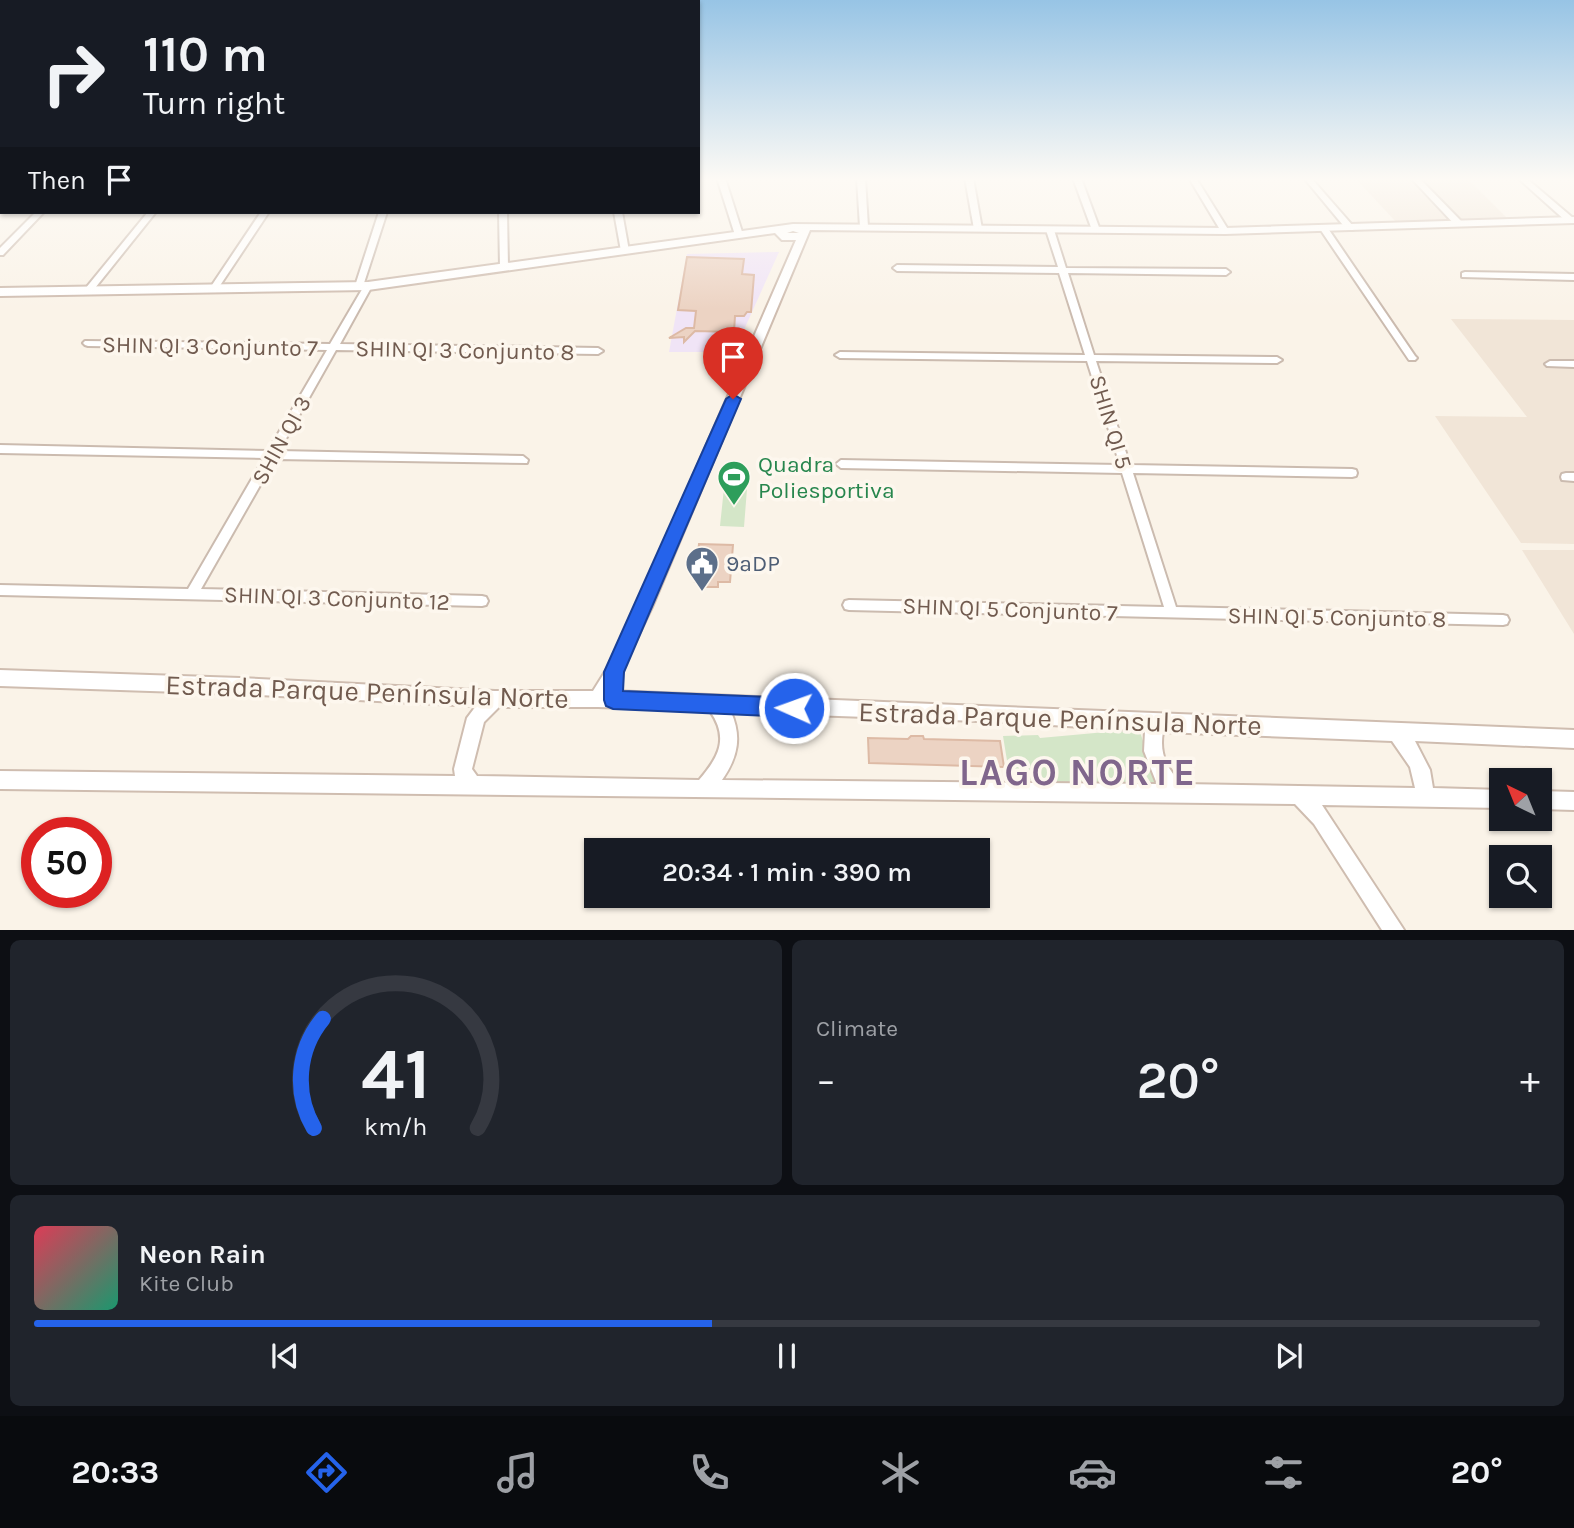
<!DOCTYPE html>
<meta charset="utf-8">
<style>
:root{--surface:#171b24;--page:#20242c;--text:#f1f3f6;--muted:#9ea1a6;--line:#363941;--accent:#2563eb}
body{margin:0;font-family:Karla,sans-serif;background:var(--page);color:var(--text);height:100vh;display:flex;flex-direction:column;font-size:26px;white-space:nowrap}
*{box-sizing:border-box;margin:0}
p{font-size:23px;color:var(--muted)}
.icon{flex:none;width:38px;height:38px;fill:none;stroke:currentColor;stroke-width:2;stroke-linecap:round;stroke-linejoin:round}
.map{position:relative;height:930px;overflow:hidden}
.side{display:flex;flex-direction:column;gap:10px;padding:10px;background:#0d0f14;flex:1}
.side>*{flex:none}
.top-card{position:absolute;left:0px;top:0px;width:700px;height:214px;box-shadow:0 2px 5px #0004;background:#171b24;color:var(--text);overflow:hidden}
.needle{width:46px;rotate:317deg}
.fabs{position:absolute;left:1489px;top:768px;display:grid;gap:14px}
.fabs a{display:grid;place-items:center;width:63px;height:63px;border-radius:0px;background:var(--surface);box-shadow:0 2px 5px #0004;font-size:35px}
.speed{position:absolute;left:21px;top:817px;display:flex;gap:14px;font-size:35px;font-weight:700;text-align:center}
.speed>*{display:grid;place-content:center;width:91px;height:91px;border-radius:50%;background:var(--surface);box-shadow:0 2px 5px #0004;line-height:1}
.speed .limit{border:10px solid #d22;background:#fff;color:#111}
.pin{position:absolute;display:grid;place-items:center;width:60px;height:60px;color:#fff;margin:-72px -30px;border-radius:50% 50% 50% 0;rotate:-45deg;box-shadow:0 0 7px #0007}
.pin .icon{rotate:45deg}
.me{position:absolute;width:77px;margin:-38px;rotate:272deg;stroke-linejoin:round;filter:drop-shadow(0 0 5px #0008)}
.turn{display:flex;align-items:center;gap:24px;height:147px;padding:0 28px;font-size:32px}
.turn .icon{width:91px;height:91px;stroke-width:2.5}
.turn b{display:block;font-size:49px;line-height:60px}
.then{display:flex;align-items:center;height:66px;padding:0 28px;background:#0003;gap:14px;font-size:26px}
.big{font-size:52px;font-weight:600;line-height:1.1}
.side .widget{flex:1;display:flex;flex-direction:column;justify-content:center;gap:10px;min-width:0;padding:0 24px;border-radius:10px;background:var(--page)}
.side .dial{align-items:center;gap:0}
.dial svg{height:182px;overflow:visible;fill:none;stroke:var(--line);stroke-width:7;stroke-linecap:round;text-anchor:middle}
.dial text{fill:var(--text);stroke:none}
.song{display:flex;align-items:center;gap:21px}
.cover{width:84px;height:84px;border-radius:10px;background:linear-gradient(135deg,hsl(350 70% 55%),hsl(160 70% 35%))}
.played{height:7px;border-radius:4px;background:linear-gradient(90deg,var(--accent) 45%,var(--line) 45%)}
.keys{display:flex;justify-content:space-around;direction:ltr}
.heat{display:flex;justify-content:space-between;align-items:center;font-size:38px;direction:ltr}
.side .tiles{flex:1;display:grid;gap:10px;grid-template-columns:1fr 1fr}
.widget:last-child{grid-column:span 2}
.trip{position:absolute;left:584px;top:838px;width:406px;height:70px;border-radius:0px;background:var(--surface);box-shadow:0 2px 5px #0004;font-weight:600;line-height:70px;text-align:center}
.menu{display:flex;height:112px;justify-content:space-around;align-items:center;background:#090b0e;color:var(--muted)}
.menu .icon{width:49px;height:49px}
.menu .selected{color:var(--accent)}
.menu b{font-size:32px;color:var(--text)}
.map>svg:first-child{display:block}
.residential{fill:#f1e5d7}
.education{fill:#f0e4f6}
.green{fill:#d4e6c8}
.building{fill:#ecd3c3;stroke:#ddbaa5;stroke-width:2}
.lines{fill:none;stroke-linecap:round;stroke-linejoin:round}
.street-casing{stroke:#cbbbaf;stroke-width:4}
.secondary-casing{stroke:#cfbdb0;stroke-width:4}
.street{fill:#fff;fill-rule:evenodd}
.secondary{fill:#fff;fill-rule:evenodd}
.route{fill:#2563eb;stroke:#184099;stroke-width:2}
.labels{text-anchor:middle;stroke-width:7;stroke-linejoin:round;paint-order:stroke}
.street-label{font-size:23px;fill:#715b4f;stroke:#fdf7ee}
.leisure-label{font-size:23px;fill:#27864d;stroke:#fdf7ee;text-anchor:start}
.service-label{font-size:23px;fill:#4e5e75;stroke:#fdf7ee;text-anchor:start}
.near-street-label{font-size:28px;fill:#715b4f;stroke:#fdf7ee}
.near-district-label{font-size:37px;font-weight:bold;letter-spacing:2px;fill:#80668c;stroke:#fdf7ee}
</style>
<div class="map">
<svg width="1574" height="930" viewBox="0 0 1574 930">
<rect width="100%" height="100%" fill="#faf3e8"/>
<path class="residential" d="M1355,178H1467L1508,219L1397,223Z
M1451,319L1574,320V544L1521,543L1435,416L1527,417Z
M1522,550H1574V634Z"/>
<path class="education" d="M779,252L734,352H669L687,254Z"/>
<path class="green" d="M724,488L747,489L744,527L720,526Z
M1139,729L1159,789L1010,779L1003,736L1038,735L1040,738Z"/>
<path class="building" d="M687,257L744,259L742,274L754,275L751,312H747L744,316H735L734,332L695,331L684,342V337L669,338L686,328H694L696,311L678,310Z
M699,544L733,545L730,582H718V587H706L707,582H695Z
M911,736H923L924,739L1000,741L1004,767L869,763L868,738L908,739Z"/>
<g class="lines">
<defs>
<path id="street" d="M717,178H725L743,235L742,237H736L735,235Z
M857,178H865L868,227L864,229L860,227Z
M965,178H973L982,229L981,231H978L974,229Z
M1073,178H1081L1100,230L1099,232H1096L1092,230Z
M1189,178H1196L1229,231L1228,233H1222Z
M1304,178H1311L1353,226V230H1347Z
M1411,178H1419L1462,222V226H1456Z
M1518,178H1526L1573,218V222H1567Z
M36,212H44L3,255H0V248Z
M148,212H156L91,293H85V289Z
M261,212H269L217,290H211L210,288Z
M379,212H387L363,286L359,289L356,288L355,286Z
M499,212H507L508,267L504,270L500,267Z
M614,212H622L629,251L628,253H625L621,251Z
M1321,227H1327L1415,356L1417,358L1415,360H1409L1320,229Z
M1047,228H1050L1054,230L1066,268L1226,269L1230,272L1226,275L1068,273L1094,355L1277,357L1282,360L1277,363L1096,361L1130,465L1352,469L1356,470L1357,473L1356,476L1352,477L1133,473L1176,607L1503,615L1507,616L1509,620L1507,624L1503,625L849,610L845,609L843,605L845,601L849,600L1164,607L1122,473L841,468L836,464L841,460L1120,465L1087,361L840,358L835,355L840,352L1085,355L1059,273L897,271L893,268L897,265L1058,267L1046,230Z
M1465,272L1574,274V280L1462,277V273Z
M368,283L372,286L340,344L598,348L603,351L598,354L336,350L279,451L523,456L528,460L527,463L275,459L201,589L482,596L486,597L488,601L486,605L482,606L0,595V585L188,589L264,458L0,453V445L268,451L327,350L88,346L85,345L83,343L85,341L330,344L364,286Z
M1550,361H1574V367L1547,366L1545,364Z
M1566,473H1574V481L1562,480L1561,477L1562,474Z"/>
<path id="secondary" d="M1574,217V223L1225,234L810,230L652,607L612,691L1574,730V748L1415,741L1430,770L1433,788L1502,790V808L1322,805L1404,930H1382L1314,824L1295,804L0,789V771L455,776L454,769L467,718L476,706L240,694L0,686V670L240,678L495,691H593L608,667L636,607L796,240H782L775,233L368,290L0,296V288L368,282L793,224L1225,228ZM793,231L799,233H787ZM499,707H598L710,711C729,738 719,757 699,780L477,776L472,769L484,722ZM731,712L1005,722L1145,731L1144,751L1157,784L722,780C738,757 742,737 731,712ZM1163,732L1392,741L1410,767L1415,788L1182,784C1167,769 1159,754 1163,732Z
M1540,791L1574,792V810L1540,809Z"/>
</defs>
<use href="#street" class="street-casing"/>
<use href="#secondary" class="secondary-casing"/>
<use href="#street" class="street"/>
<use href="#secondary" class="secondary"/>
</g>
<linearGradient id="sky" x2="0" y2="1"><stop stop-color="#97c4e5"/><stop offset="0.58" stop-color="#fdfaf5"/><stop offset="1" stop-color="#fdfaf5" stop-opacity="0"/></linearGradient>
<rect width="1574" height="309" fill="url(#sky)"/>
<path class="route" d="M733,394L741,399L624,672L623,691L794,698L801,701L804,708L801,714L794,717L613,709L606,706L604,700V672L726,399Z"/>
<defs>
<symbol id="stadium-pin" viewBox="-11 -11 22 30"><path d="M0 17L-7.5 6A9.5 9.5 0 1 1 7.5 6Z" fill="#2e9e5b" stroke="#fdf7ee"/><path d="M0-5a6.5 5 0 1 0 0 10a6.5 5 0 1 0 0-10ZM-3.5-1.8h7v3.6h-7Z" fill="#fff"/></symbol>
<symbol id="civic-pin" viewBox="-11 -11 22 30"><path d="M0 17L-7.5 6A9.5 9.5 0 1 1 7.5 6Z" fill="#5c6f8a" stroke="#fdf7ee"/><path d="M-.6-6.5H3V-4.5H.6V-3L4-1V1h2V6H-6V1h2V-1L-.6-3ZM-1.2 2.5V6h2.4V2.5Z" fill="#fff"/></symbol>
</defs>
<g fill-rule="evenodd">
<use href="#stadium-pin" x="715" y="458" width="38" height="52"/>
<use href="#civic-pin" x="683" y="544" width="38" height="52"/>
</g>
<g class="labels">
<g class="street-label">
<text transform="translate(210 346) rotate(1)" y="8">SHIN QI 3 Conjunto 7</text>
<text transform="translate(465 350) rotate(1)" y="8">SHIN QI 3 Conjunto 8</text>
<text transform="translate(1111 422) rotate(73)" y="8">SHIN QI 5</text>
<text transform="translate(281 440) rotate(-61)" y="8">SHIN QI 3</text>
<text transform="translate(337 598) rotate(2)" y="8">SHIN QI 3 Conjunto 12</text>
<text transform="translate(1010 609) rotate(2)" y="8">SHIN QI 5 Conjunto 7</text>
<text transform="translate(1337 617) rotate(1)" y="8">SHIN QI 5 Conjunto 8</text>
</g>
<g class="leisure-label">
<text x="758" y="472">Quadra<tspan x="758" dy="26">Poliesportiva</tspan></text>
</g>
<g class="service-label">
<text x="726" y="571">9ªDP</text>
</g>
<g class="near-street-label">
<text transform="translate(367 691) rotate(2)" y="10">Estrada Parque Península Norte</text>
<text transform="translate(1060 718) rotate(2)" y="10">Estrada Parque Península Norte</text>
</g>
<g class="near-district-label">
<text x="1078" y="785">LAGO NORTE</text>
</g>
</g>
</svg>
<div class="fabs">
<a><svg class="needle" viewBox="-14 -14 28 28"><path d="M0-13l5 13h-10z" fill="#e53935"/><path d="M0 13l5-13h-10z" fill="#9ea1a6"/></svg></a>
<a><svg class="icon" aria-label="search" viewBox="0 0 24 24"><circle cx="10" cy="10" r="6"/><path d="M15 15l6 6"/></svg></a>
</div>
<div class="speed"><div class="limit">50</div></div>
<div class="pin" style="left:733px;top:399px;background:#d93025"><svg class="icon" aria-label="arrive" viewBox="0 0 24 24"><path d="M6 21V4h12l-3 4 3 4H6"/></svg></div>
<svg class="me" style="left:794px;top:708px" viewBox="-20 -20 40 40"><circle r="17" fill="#2563eb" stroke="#fff" stroke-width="3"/><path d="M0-11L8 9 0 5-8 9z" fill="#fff"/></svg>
<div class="trip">20:34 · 1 min · 390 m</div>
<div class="top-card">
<div class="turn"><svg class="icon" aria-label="right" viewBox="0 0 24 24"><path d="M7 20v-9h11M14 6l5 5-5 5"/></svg><div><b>110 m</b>Turn right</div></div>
<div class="then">Then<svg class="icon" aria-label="arrive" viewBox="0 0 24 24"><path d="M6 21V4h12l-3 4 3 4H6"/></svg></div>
</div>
</div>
<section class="side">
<div class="tiles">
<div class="widget dial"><svg viewBox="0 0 100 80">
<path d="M14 69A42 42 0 1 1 86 69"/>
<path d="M14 69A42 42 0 0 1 18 21" stroke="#2563eb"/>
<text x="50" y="56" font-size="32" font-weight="700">41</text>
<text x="50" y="72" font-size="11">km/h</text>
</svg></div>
<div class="widget"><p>Climate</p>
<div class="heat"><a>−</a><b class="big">20°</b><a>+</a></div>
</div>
<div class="widget">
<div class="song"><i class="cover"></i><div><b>Neon Rain</b><p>Kite Club</p></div></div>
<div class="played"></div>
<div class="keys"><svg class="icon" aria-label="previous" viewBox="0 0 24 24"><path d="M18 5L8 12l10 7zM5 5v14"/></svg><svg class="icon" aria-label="pause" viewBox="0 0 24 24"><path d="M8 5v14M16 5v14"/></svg><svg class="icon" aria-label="next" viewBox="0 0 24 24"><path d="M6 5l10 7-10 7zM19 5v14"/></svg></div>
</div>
</div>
</section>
<nav class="menu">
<b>20:33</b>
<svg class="icon selected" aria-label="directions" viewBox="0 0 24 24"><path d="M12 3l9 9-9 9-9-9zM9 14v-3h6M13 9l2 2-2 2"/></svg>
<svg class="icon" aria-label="music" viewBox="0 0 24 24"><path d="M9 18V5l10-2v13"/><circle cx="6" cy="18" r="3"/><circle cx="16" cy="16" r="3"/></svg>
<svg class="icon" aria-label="phone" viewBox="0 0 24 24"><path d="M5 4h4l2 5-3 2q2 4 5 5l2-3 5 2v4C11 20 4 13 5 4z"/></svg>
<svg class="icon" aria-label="climate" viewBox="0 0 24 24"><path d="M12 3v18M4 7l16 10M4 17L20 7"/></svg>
<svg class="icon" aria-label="car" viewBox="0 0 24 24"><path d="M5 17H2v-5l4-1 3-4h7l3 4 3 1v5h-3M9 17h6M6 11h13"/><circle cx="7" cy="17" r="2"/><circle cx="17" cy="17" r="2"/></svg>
<svg class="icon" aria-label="filters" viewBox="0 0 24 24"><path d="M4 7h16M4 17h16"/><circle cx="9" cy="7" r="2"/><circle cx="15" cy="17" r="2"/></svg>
<b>20°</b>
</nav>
